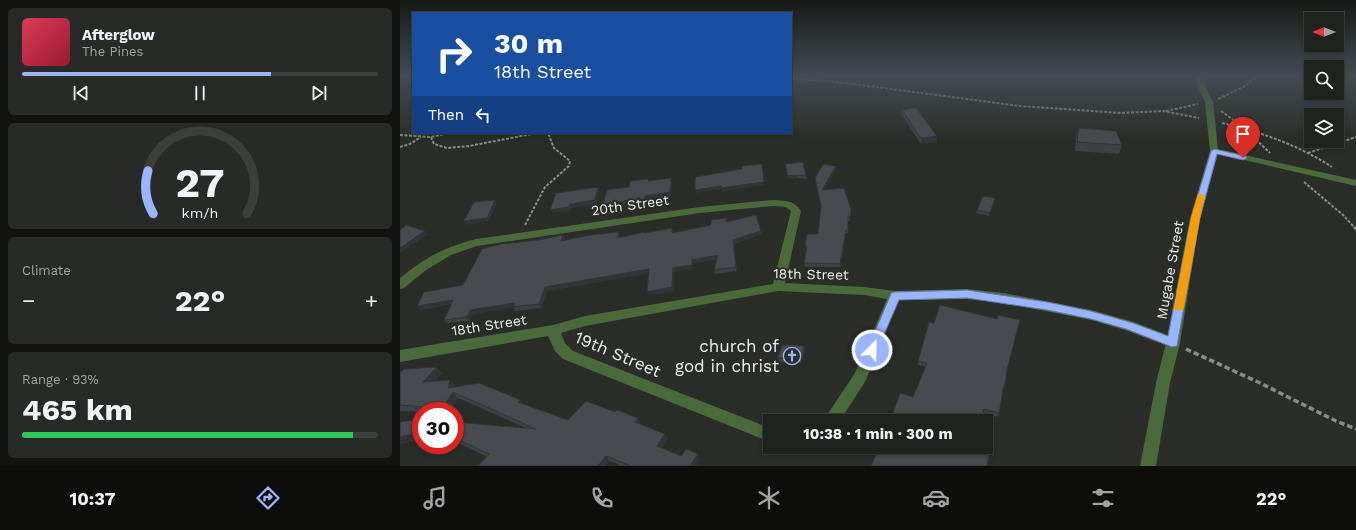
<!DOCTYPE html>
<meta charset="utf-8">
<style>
:root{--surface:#20221e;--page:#282a27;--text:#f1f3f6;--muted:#a2a4a4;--line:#3d3f3c;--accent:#9bb5fd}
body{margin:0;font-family:"Work Sans",sans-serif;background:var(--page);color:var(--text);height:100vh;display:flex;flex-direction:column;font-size:15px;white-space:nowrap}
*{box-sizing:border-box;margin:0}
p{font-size:13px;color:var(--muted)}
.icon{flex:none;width:22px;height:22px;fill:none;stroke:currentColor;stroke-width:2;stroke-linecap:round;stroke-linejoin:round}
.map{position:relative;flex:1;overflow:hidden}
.sheet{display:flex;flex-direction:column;gap:8px;padding:8px;background:#121310;width:400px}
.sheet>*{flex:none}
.top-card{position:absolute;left:12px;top:12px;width:380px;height:122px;border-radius:0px;box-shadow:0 2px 6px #0003,0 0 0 1px var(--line);background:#1a4fa0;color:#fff;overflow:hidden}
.needle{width:26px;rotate:270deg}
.controls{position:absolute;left:904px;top:12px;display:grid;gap:8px}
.controls a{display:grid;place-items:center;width:40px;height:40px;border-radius:0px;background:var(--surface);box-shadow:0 2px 6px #0003,0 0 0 1px var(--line);font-size:20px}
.speed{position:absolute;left:12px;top:402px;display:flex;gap:8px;font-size:20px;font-weight:700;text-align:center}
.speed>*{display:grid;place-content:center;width:52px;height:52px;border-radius:50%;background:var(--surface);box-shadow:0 2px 6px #0003,0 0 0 1px var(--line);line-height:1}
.speed .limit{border:6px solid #d22;background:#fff;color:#111}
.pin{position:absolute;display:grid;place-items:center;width:34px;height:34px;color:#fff;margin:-41px -17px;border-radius:50% 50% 50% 0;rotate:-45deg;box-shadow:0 0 4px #0007}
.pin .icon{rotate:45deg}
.me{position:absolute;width:44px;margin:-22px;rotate:23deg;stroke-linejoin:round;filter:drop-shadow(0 0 3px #0008)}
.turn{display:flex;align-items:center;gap:14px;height:84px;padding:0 16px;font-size:18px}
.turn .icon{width:52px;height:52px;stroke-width:2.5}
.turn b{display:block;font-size:28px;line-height:34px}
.then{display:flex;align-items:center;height:38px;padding:0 16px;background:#0003;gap:8px;font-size:15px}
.big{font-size:30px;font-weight:700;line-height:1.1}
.sheet .card{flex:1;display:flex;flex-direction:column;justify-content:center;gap:6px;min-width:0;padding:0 14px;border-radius:6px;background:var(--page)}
.sheet .dial{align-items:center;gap:0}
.dial svg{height:104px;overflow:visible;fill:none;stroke:var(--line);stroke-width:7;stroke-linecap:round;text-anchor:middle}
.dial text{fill:var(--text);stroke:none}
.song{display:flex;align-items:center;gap:12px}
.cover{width:48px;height:48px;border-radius:6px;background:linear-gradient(135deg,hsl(350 70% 55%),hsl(350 70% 35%))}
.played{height:4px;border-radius:2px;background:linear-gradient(90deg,var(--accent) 70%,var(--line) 70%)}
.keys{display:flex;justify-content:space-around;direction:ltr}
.heat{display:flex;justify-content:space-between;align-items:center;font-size:22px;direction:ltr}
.charge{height:6px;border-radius:3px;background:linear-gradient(90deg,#34c759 93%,var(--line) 0)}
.trip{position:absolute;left:363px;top:414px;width:230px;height:40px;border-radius:0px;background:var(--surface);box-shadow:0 2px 6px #0003,0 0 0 1px var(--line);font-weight:700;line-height:40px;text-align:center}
.tab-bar{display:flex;height:64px;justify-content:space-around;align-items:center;background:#0d0e0c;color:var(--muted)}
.tab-bar .icon{width:28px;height:28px}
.tab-bar .active{color:var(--accent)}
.tab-bar b{font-size:18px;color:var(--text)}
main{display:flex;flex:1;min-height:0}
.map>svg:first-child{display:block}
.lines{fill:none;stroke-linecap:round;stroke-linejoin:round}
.path-far2{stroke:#898c88;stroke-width:2;stroke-dasharray:3 1.5;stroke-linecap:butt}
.path-far1{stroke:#898c88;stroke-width:3;stroke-dasharray:4.5 2;stroke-linecap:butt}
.path{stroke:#898c88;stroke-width:3.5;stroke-dasharray:5.5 3;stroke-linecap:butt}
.minor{fill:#4b6a3b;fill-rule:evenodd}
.tertiary{fill:#4b6a3b;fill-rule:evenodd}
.wall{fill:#3d4044}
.shaded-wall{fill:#323437}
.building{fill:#474a4f;stroke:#323437}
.route{fill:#9bb5fd;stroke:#6576a4}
.slow{fill:#f59e0b}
.labels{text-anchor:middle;stroke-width:4;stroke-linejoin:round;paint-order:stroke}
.street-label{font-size:14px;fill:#edf0ec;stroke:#2a2d28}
.near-poi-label{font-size:17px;fill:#edf0ec;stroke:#2a2d28;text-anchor:end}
.near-street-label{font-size:17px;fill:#edf0ec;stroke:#2a2d28}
</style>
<main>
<section class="sheet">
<div class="card">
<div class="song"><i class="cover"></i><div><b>Afterglow</b><p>The Pines</p></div></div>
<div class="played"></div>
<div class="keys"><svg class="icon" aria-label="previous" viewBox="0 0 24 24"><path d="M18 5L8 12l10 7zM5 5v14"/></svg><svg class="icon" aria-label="pause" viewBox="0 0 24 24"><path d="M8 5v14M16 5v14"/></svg><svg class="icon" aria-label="next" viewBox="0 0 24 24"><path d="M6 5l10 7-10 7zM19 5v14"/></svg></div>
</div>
<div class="card dial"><svg viewBox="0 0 100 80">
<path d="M14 69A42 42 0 1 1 86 69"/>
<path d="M14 69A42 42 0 0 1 10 36" stroke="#9bb5fd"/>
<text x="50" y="56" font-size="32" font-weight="700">27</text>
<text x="50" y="72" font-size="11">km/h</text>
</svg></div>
<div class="card"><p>Climate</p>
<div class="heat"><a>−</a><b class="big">22°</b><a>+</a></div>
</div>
<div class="card"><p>Range · 93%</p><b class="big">465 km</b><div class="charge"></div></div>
</section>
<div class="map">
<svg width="956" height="466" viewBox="0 0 956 466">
<rect width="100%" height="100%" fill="#2a2d28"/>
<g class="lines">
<path class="path-far2" d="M391,79L430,81L620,106L721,113L763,111L799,118
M818,99L845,86L859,75
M766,111L798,104
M821,111L843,127L870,153
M822,123C861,132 898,145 932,167
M0,135L31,137L49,133
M31,137L34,144L47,148L69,146L137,133
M0,147L10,144L21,137
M908,153L956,137
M904,182L943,215L955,228
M125,225L145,187L169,166L170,161L154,148L148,133"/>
<path class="path-far1" d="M954,227L956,229"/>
<path class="path" d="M786,349L858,382L936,421L956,429"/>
<path class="minor" d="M373,200C385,201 394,200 401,211L385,283L464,287L495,291L567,289L604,293L691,310L734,322L778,339L780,343L778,347L773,348L725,330L691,320L604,303L567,299L499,300L466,380L440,421H423L455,373L487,299L464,295L378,291L185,326L161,333L165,343L173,351L370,428V442L163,359L155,351L148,336L0,362V350L153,325L185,316L373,284L391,211L386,207L373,206L300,213L77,246L51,255L26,270L4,288L0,289V278C26,257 43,248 76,239L300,207Z"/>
<path class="tertiary" d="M793,75H800L813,102L818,149L956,180V186L818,154L800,218L780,343L770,383L756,466H740L756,383L766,343L790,218L810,151L805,102Z"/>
</g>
<path class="wall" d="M502,110L537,142L521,144L502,115Z
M679,128L722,145L719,154L675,151L676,137Z
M436,166V169L424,190L451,209L450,221H448V233H446L441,267H405L404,263L407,249H406L405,246L418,234L421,208L415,178Z
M386,168L406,176L407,179L397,178L388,179Z
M595,198L589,216L576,213L577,210Z
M327,222L361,231L362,234L334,244L337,271L315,274L314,270L317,259L293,264V268L274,272L273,291L248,295L249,273L147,291L141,308L115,311L113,307L73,314L69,321L47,323L44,320L51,304L20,310L17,306L165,238L164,240L220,235V237L244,232V233L272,228L273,233Z
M405,350L401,363L379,362L378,358Z
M518,361L607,370L605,385L604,389H603L598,417L583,413L580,421H484L491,418L513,397L526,366L517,365Z
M2,371L42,373L34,381L50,380L55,385L54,387L121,400L124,404L168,420L241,424V425L265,434L268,439L262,448L281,456L300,460L296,466H221L210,461L87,457L57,442L55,444V422L126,428L58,398L50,411H21V412L0,411V372Z
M21,419V444L17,440L0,444Z"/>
<path class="shaded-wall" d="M537,136V142L521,144V138Z
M362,164L364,185L322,192V189L296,193L295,190L321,186Z
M436,166V169L422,194V190Z
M396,175L397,178L388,179V176Z
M271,178L272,182L271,197L247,200L246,207L227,209L225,206L205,209L203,204L226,201L245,196Z
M198,187L199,191L197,204L172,208L171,211L152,213L150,210L170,204Z
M595,198V202L589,216Z
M95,200L97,203L89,221L66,225L64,221Z
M446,230V233L441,267L440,264Z
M25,231L27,235L0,253V248Z
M361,231L362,234L334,244L337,271L333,240Z
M219,232L220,235L219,241L218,238Z
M163,235L165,238L163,244L161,241Z
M318,255L319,258L293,264V268L274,272L273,291L248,295L247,292L273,268L292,260Z
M249,269L251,273L147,291L141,308L139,304L145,287Z
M53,300L55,303L20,310L17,306Z
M115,303L117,307L73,314L69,321L67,317L70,310Z
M404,346L405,350L401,363V360Z
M37,367L42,373L28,388L23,382Z
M50,380L55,385L53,392L58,398L50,411H44L42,409Z
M121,400L125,405L118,402Z
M238,418L241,424L238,428L235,422Z
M18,433L15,438L17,440L0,444V437Z
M265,434L268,439L259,451L257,446Z
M298,454L300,460L296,466H290Z
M206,456L210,461L206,466H198Z"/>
<path class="building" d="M516,108L537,136L521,138L502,110Z
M679,128L716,131L722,145L677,142Z
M403,162L406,176L396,175L388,176L385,164Z
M362,164L364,182L321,188V186L295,190V177L342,169V166Z
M423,164L436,166L422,190L444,188L451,209L450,217H448V230H446L440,264L404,263L407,246H405L407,234H418L421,206L415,178Z
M271,178L270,192L245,196L244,203L225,205L226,201L203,204L207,190L229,187L230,181L248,179V181Z
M198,187L195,200L170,204L169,207L150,210L156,193Z
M583,196L595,198L590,213L577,210Z
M95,200L87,218L64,221L74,202Z
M356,215L361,231L333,240L336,267L314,270L318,255L292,260V265L273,268L272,287L247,292L249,269L145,287L139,304L113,307L115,303L70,310L67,317L44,320L53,300L17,306L24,292L63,285L82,249L101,244L138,240L163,235L161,241L191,235L219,232L218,238L244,232V233L272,228V233L311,225V220L326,218V222Z
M6,225L25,231L0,248V230Z
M540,305L597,319L598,315L620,320L607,370L605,385H604L599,413L584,409L580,421H484L486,416L491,418L500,393L513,397L527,363L518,361L526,333L529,322L534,323Z
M382,345L404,346L401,360L378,358Z
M37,367L23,382L50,380L48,388L79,383L121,400L118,402L168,420L186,401L215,412L217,410L238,418L235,422L265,434L257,446L281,456L286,449L298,454L290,466H231L206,456L198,466H78L89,454L55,438V422L136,429L53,392L42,409L0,405V372L2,371L4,369Z
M21,419V438H15L18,433L0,437V422Z
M479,447H574L590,452L587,466H471Z"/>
<linearGradient id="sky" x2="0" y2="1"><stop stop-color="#171916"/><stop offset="0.54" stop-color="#444c53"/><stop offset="1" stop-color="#444c53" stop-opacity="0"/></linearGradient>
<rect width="956" height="140" fill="url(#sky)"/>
<path class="route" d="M814,149L846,156L847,158L843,160L817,154L800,218L777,346L772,347L726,329L691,319L647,310L567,298L499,300L476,353L472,354L468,353L467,350L490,296L491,293L495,292L567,290L647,302L691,311L733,323L768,336L791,218L811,151Z"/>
<path class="slow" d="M798,194H801L805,196L800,218L784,307L783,310H775L774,307L791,218Z"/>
<defs>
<symbol id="church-ring" viewBox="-11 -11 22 22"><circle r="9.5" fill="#2a2d28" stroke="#9bb5fd" stroke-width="1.5"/><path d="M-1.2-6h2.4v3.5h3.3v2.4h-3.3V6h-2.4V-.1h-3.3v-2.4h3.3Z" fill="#9bb5fd"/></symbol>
</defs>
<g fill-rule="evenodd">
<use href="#church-ring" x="382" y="346" width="20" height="20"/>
</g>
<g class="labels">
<g class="street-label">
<text transform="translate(230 205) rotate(-8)" y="5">20th Street</text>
<text transform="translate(770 270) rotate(-80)" y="5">Mugabe Street</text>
<text transform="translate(411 274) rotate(1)" y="5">18th Street</text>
<text transform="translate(89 325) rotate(-9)" y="5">18th Street</text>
</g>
<g class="near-poi-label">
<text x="379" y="352">church of<tspan x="379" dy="20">god in christ</tspan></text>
</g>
<g class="near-street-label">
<text transform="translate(218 354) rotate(23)" y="6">19th Street</text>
</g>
</g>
</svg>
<div class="controls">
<a><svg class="needle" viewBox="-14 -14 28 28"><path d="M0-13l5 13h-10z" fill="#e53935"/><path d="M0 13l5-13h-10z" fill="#a2a4a4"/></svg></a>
<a><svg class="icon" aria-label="search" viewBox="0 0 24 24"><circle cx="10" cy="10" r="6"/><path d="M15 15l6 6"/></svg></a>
<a><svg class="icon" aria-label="layers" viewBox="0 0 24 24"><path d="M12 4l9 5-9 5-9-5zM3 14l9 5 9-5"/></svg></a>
</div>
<div class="speed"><div class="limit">30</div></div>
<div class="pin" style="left:843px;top:158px;background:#d93025"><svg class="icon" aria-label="arrive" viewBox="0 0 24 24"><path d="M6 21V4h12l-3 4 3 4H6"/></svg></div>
<svg class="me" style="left:472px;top:350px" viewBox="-20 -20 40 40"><circle r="17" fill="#9bb5fd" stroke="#fff" stroke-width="3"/><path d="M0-11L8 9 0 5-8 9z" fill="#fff"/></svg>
<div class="trip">10:38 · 1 min · 300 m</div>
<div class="top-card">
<div class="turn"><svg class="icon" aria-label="right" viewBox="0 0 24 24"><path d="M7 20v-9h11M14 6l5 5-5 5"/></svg><div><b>30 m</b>18th Street</div></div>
<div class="then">Then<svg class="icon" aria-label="left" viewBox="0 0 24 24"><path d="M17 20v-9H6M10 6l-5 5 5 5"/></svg></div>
</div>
</div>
</main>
<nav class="tab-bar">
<b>10:37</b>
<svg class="icon active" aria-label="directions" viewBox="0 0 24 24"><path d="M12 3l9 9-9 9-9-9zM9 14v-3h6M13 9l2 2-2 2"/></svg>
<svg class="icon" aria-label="music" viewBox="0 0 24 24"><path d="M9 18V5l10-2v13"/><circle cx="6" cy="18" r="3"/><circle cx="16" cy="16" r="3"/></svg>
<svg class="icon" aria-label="phone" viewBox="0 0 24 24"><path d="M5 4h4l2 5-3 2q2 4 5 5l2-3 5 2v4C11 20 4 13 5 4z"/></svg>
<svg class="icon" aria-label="climate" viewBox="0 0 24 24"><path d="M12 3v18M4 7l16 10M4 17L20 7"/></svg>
<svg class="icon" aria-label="car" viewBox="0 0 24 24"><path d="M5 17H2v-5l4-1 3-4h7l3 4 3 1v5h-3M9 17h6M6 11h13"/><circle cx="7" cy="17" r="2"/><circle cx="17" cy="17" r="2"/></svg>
<svg class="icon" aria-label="filters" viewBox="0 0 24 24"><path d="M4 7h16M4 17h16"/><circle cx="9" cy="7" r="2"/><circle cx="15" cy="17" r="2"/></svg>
<b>22°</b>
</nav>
